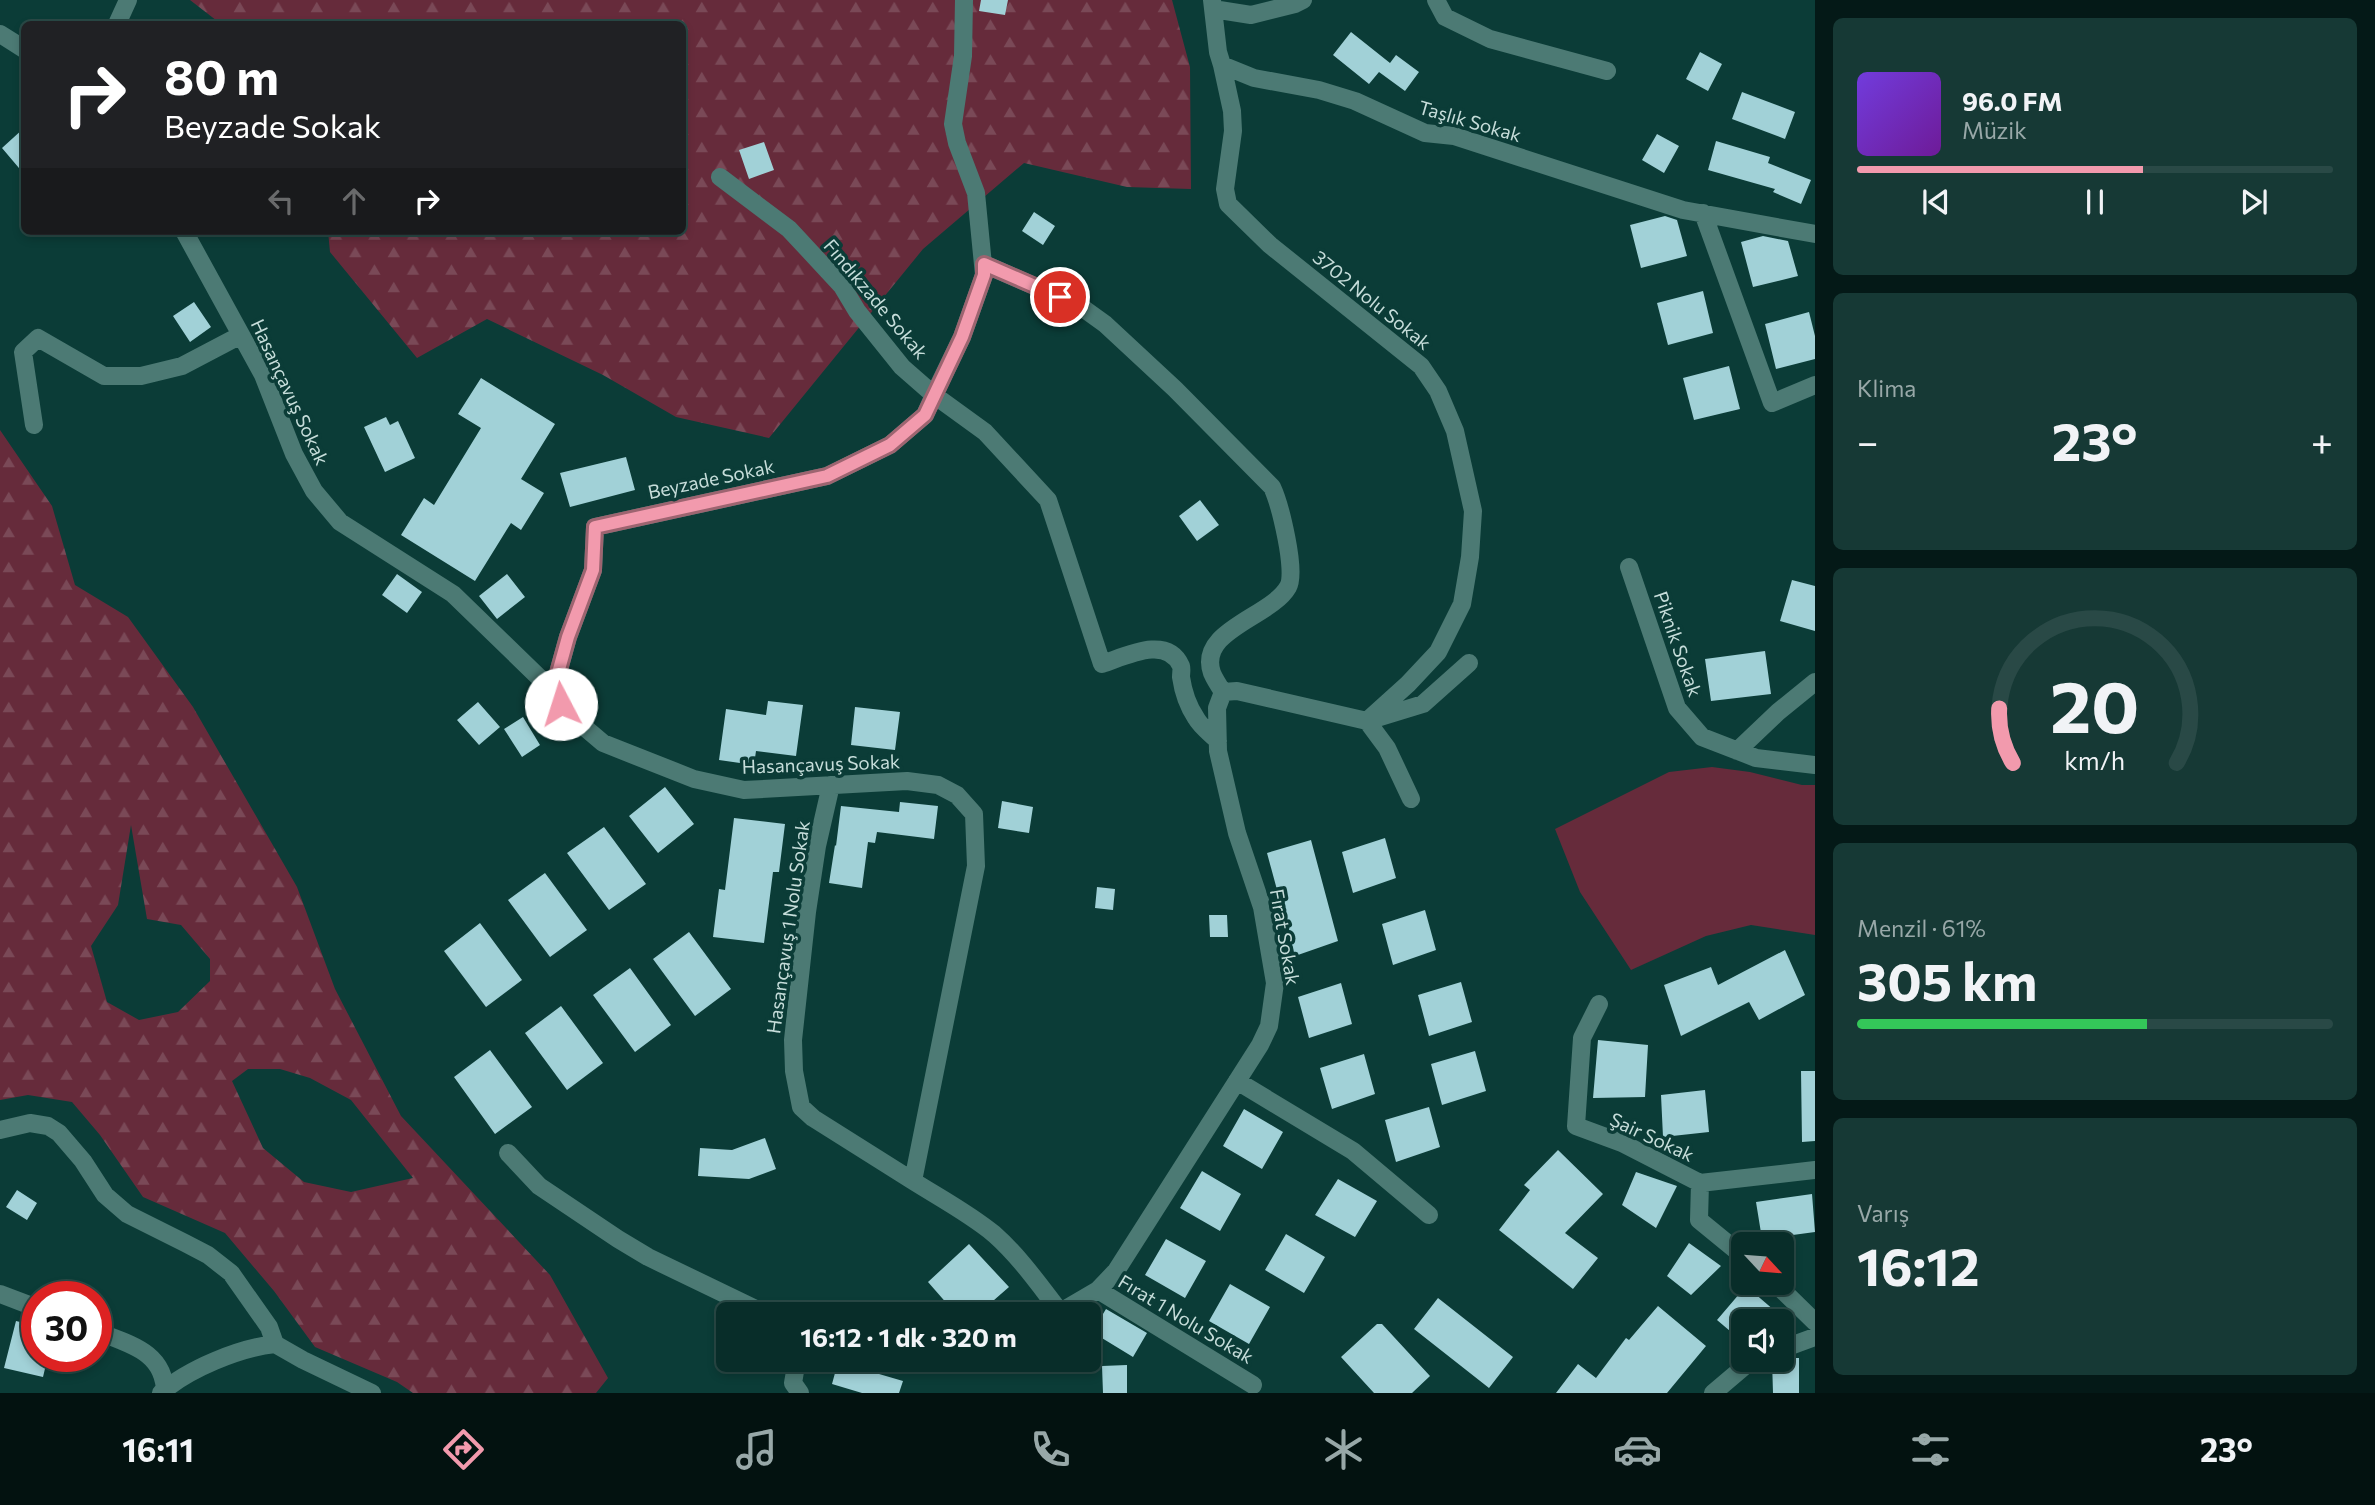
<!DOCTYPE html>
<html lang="tr">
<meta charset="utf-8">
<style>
:root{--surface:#082d29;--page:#163935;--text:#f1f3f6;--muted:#98a8a8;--line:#294946;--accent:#f29aad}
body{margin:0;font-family:Commissioner,sans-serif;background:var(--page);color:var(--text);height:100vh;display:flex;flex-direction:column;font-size:26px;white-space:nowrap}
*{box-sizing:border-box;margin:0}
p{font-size:23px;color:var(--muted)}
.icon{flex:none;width:38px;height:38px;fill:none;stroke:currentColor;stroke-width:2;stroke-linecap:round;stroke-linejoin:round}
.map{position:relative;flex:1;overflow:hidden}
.side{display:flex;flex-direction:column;gap:18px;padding:18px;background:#041917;width:560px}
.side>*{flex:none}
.top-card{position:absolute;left:21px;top:21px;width:665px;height:214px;border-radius:10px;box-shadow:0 4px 10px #0003,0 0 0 2px var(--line);background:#202124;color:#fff;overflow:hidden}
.needle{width:46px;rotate:116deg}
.tools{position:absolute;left:1731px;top:1232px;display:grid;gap:14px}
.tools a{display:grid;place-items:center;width:63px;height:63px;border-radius:10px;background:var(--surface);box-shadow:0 4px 10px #0003,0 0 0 2px var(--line);font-size:35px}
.speed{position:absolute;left:21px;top:1281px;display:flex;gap:14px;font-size:35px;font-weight:700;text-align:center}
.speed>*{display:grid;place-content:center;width:91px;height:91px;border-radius:50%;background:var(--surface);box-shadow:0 4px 10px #0003,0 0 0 2px var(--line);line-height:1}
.speed .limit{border:10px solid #d22;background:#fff;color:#111}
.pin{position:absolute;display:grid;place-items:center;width:60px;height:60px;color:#fff;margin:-30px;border:4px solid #fff;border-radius:50%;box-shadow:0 2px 7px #0007}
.me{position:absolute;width:77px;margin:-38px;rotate:355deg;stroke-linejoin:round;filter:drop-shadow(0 0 5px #0008)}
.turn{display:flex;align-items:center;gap:24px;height:147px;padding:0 28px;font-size:32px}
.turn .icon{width:91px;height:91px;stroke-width:2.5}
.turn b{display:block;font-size:49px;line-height:60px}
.lanes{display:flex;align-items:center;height:66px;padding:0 28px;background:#0003;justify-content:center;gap:35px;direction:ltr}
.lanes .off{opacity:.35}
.big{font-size:52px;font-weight:700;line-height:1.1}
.side .widget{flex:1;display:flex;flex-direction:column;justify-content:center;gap:10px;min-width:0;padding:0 24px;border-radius:10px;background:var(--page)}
.side .dial{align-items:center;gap:0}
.dial svg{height:182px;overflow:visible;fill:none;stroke:var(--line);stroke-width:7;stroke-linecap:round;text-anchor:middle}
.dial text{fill:var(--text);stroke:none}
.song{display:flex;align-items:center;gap:21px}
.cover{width:84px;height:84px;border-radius:10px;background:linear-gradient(135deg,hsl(260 70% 55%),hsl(280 70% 35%))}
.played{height:7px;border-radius:4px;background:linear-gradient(90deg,var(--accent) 60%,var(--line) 60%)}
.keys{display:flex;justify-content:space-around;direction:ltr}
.heat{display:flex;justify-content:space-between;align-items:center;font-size:38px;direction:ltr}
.charge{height:10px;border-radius:5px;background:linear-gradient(90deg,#34c759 61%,var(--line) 0)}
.trip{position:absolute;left:716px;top:1302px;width:385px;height:70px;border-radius:10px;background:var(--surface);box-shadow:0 4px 10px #0003,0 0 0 2px var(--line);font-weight:700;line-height:70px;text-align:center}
.tab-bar{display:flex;height:112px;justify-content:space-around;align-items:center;background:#031210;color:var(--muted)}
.tab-bar .icon{width:49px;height:49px}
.tab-bar .active{color:var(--accent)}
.tab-bar b{font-size:32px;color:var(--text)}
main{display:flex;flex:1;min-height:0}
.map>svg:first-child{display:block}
.green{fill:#662b3b}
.forest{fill:url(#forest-firs);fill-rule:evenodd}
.building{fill:#a1d1d7}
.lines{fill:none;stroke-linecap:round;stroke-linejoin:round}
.minor{stroke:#4c7a74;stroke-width:18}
.route-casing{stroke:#9d6470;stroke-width:18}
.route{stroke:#f29aad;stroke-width:12}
.labels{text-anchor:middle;stroke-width:7;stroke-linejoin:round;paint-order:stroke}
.street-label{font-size:19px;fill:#c6ddda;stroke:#0b3c37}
</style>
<main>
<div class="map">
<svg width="1815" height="1393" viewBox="0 0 1815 1393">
<defs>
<pattern id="forest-firs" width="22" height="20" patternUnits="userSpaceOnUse" patternTransform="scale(1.75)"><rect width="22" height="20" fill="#662b3b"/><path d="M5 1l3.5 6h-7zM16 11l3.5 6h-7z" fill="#7a4957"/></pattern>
</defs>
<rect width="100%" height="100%" fill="#0b3c37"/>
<path class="green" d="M1712,767L1750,772L1802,785H1815V935L1751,925L1706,936L1631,970L1580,892L1555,829L1669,772Z"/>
<path class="forest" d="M190,0H1172L1190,67L1191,189L1127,187L1024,163L923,249L769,438L676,417L603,375L487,319L417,358L330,252L328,231H682V24H221Z
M0,430L52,506L75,585L128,617L193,707L297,887L335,989L401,1116L550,1275L608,1378L596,1393H413L397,1382L315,1347L274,1291L225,1233L143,1197L100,1135L72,1102L28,1095L0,1100ZM131,825L147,919L181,925L210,959V981L178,1012L139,1020L107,1002L91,946L118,905ZM248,1069H280L310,1078L351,1100L413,1178L351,1192L304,1182L263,1148L232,1081Z"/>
<path class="building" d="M981,0H1008L1005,15L979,11Z
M1351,32L1390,63L1396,55L1419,72L1405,91L1379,72L1369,84L1333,55Z
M1700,52L1722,64L1708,91L1686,79Z
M1742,92L1795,112L1785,139L1732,119Z
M24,128V174L2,148Z
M1657,134L1679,146L1664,173L1642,160Z
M1716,141L1770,157L1768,163L1811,180L1801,204L1773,192L1775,189L1708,170Z
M764,142L774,170L749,179L739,150Z
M1034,212L1055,226L1043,245L1022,231Z
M1665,216L1677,220L1687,256L1641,268L1630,225Z
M1763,236L1788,241L1798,276L1753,287L1741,242Z
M1703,291L1713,333L1668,345L1657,303Z
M194,302L211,327L190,342L173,316Z
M1809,312L1815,336V359L1776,369L1765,324Z
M1729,366L1740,409L1694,420L1683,378Z
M481,378L555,424L521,479L544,493L521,530L511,523L475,581L401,535L424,498L434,505L481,428L458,414Z
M386,417L390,425L398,421L415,458L385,472L364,427Z
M626,457L635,490L570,507L560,473Z
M1200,500L1219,525L1197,541L1179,516Z
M397,574L422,592L407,613L382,595Z
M507,574L525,597L497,619L479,596Z
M1792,580L1815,586V631L1780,621Z
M1765,651L1771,694L1711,701L1705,659Z
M768,701L803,705L796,756L756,751L754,765L719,760L726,709L766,715Z
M478,702L500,727L479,745L457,720Z
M855,707L900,712L895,750L851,745Z
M523,717L540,745L522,757L504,729Z
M665,787L694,824L658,853L629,816Z
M1002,801L1033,807L1029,833L998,828Z
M900,802L938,806L934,839L877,832L875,843L868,842L862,888L829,883L835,845L836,846L841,806L899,812Z
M734,818L785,824L779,872H773L764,943L713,937L719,889L725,890Z
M604,827L646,884L609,910L567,853Z
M1385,838L1396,878L1353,893L1342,852Z
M1311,840L1338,941L1295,956L1267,853Z
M545,873L587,930L550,957L508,900Z
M1097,887L1115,889L1113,910L1095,908Z
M1425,910L1436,950L1393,965L1382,924Z
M1209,915H1227L1228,937H1210Z
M480,923L522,980L486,1007L444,951Z
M689,932L731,989L695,1016L653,959Z
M1785,950L1805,995L1759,1020L1749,1002L1681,1036L1664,985L1711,967L1718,985Z
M630,968L671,1025L635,1052L593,995Z
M1461,982L1472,1022L1429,1036L1418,995Z
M1341,983L1352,1024L1309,1038L1298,997Z
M561,1006L603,1063L567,1090L525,1033Z
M1598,1040L1648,1045L1645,1097L1593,1098Z
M490,1050L532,1107L495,1134L454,1077Z
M1475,1051L1486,1091L1442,1105L1431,1064Z
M1364,1054L1375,1094L1332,1109L1320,1068Z
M1801,1071H1815V1141L1802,1142Z
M1705,1090L1709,1132L1663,1137L1661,1095Z
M1429,1107L1440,1147L1396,1162L1385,1120Z
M1244,1109L1283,1132L1262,1169L1223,1146Z
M765,1138L776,1169L749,1179L698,1176L700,1148L732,1150Z
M1558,1150L1603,1194L1565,1233L1598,1258L1573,1289L1499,1230L1530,1190L1524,1185Z
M1202,1171L1241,1194L1220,1231L1180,1208Z
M1636,1172L1677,1186L1656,1228L1622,1205Z
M1338,1179L1377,1201L1355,1237L1315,1215Z
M17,1190L37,1203L27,1220L6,1207Z
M1812,1194L1815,1232L1762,1239L1756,1202Z
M1286,1234L1325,1257L1304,1293L1265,1270Z
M1166,1239L1206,1261L1185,1298L1145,1275Z
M1689,1243L1721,1266L1691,1295L1667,1276Z
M969,1244L1009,1287L978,1314H956L928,1282Z
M1230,1284L1270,1307L1249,1344L1209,1321Z
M1746,1286L1775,1311L1761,1321H1743V1342L1717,1320Z
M1438,1298L1513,1357L1489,1388L1414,1329Z
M1658,1306L1706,1346L1667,1393H1556L1578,1364L1596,1378L1626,1338L1629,1340Z
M1106,1309L1147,1333L1133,1357L1092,1332Z
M16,1321L37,1326V1356H48L43,1377L4,1368Z
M1377,1324H1382L1430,1376L1412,1393H1374L1341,1357Z
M1790,1358H1799V1393H1773L1772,1360Z
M838,1362L903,1381L899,1393H862L832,1384Z
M1127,1365V1393H1103L1102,1366Z"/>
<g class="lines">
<path class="minor" d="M964,0L963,56L953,124L957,143L976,193L984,275L962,337L934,395L985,432L1048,500L1102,664C1124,657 1167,634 1181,666C1182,669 1181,673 1181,677C1183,691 1188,706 1196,718C1201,727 1211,734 1218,741
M1212,0L1218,52L1222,65L1254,78L1319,90L1355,101L1425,133L1454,136L1683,210L1815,234
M1436,0L1445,17L1490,39L1607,71
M1213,9L1251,15L1295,4L1303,0
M117,24L128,0
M0,34L24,49
M1222,65L1232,111L1233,131L1225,189L1228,204L1270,245L1421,366L1438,391L1455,431L1473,511L1470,557L1462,604L1438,652L1408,684L1367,721
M1703,213L1772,403L1815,385
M184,231L263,375L294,454L314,491L340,522L453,594L553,691L570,715L603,743L694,779L744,790L907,781L938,785L957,795L974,814L976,866L913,1181C940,1198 970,1214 994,1234C1020,1257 1040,1286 1061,1313
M984,264L1080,306L1105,324L1175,389L1272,487C1280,504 1297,572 1288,587C1271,617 1197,630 1212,673C1215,680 1219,686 1223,692
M34,425L23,352L38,338L104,376H141L182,366L241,335
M1629,567L1677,708L1702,737L1756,758L1815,765
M553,691L568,637L593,570L595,527L827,476L890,445L925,415L934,395L902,367L857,311L842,286L789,229L720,177
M1374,719L1423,704L1469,663
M1367,721L1387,748L1411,799
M1737,751L1778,712L1815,682
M831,785L817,846L807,912L793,1040L794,1071L801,1107L813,1118L913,1181
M1599,1004L1582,1038L1576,1126L1622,1143L1700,1183L1699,1220L1743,1256
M1237,1081L1353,1151L1429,1215
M0,1130L30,1123L48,1126L59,1133L83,1161L105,1195L127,1214L185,1243L208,1255L231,1273L269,1327L275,1344L303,1360L372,1393
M508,1153L539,1186L618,1239L648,1257L766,1314
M1700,1183L1815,1170
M1775,1283L1815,1322
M1098,1290L1253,1385
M0,1294L37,1308
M1057,1314L1098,1290L1116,1271L1260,1045L1269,1026L1275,983L1262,907L1237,833L1218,751L1217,708L1223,692L1237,691L1367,721
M96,1331C128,1344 165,1351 165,1393
M1782,1349L1815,1337
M797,1360L793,1383L800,1393
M161,1393C188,1369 239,1348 275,1344
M1713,1393L1752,1360"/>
</g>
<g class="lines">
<defs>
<path id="route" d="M561,704L553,691L568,637L593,570L595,527L827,476L890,445L925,415L962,337L984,275V264L1060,297"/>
</defs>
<use href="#route" class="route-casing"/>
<use href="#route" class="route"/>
</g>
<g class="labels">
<g class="street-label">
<text transform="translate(1470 121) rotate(16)" y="7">Taşlık Sokak</text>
<text transform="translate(876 299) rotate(50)" y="7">Fındıkzade Sokak</text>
<text transform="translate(1372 300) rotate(39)" y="7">3702 Nolu Sokak</text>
<text transform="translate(290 392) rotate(65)" y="7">Hasançavuş Sokak</text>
<text transform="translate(711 479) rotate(-12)" y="7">Beyzade Sokak</text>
<text transform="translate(1678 644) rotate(71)" y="7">Piknik Sokak</text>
<text transform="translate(821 764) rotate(-2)" y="7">Hasançavuş Sokak</text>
<text transform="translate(788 927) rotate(-82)" y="7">Hasançavuş 1 Nolu Sokak</text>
<text transform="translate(1285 937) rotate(80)" y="7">Fırat Sokak</text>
<text transform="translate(1652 1137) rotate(25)" y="7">Şair Sokak</text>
<text transform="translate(1186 1319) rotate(31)" y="7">Fırat 1 Nolu Sokak</text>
</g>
</g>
</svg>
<div class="tools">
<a><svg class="needle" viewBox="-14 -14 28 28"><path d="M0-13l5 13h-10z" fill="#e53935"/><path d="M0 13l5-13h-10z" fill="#98a8a8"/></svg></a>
<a><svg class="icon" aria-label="sound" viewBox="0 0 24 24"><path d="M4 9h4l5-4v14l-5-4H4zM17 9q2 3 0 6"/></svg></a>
</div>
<div class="speed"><div class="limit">30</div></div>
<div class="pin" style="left:1060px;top:297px;background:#d93025"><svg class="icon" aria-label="arrive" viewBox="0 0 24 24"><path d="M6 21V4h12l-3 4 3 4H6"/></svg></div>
<svg class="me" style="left:561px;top:704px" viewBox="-20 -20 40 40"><circle r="19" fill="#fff"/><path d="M0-13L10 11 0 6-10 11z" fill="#f29aad"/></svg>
<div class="trip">16:12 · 1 dk · 320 m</div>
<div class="top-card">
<div class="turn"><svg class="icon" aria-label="right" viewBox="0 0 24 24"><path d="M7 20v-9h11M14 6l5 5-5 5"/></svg><div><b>80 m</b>Beyzade Sokak</div></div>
<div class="lanes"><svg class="icon off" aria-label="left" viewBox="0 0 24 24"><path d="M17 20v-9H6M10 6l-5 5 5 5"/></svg><svg class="icon off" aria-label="ahead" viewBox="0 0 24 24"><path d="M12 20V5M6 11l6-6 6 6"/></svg><svg class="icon" aria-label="right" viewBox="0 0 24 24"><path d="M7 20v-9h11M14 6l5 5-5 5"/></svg></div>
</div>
</div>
<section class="side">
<div class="widget">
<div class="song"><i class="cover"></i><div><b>96.0 FM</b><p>Müzik</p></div></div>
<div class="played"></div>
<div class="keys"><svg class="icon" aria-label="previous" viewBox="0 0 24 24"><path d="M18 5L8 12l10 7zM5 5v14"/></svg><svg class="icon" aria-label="pause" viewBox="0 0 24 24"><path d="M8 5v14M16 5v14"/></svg><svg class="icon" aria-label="next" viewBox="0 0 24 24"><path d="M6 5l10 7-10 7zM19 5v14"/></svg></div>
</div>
<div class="widget"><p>Klima</p>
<div class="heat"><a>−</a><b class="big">23°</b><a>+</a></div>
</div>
<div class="widget dial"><svg viewBox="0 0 100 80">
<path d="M14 69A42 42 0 1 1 86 69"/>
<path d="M14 69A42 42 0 0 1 8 45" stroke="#f29aad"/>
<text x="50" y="56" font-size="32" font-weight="700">20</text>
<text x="50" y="72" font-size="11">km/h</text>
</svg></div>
<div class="widget"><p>Menzil · 61%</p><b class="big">305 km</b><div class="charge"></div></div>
<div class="widget"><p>Varış</p><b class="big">16:12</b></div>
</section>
</main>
<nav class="tab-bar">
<b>16:11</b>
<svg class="icon active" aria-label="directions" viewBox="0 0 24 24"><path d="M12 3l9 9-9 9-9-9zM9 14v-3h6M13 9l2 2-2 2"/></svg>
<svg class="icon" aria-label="music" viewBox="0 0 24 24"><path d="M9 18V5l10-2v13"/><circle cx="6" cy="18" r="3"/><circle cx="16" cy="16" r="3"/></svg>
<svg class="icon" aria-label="phone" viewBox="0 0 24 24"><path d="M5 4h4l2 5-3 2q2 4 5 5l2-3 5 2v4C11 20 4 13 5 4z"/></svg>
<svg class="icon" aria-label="climate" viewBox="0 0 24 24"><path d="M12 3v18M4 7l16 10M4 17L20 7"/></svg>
<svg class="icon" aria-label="car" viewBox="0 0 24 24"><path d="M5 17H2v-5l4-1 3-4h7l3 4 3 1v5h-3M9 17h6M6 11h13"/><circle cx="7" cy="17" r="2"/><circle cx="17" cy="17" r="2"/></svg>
<svg class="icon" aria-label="filters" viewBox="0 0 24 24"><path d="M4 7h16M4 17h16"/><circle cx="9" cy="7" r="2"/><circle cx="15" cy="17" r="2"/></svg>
<b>23°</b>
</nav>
